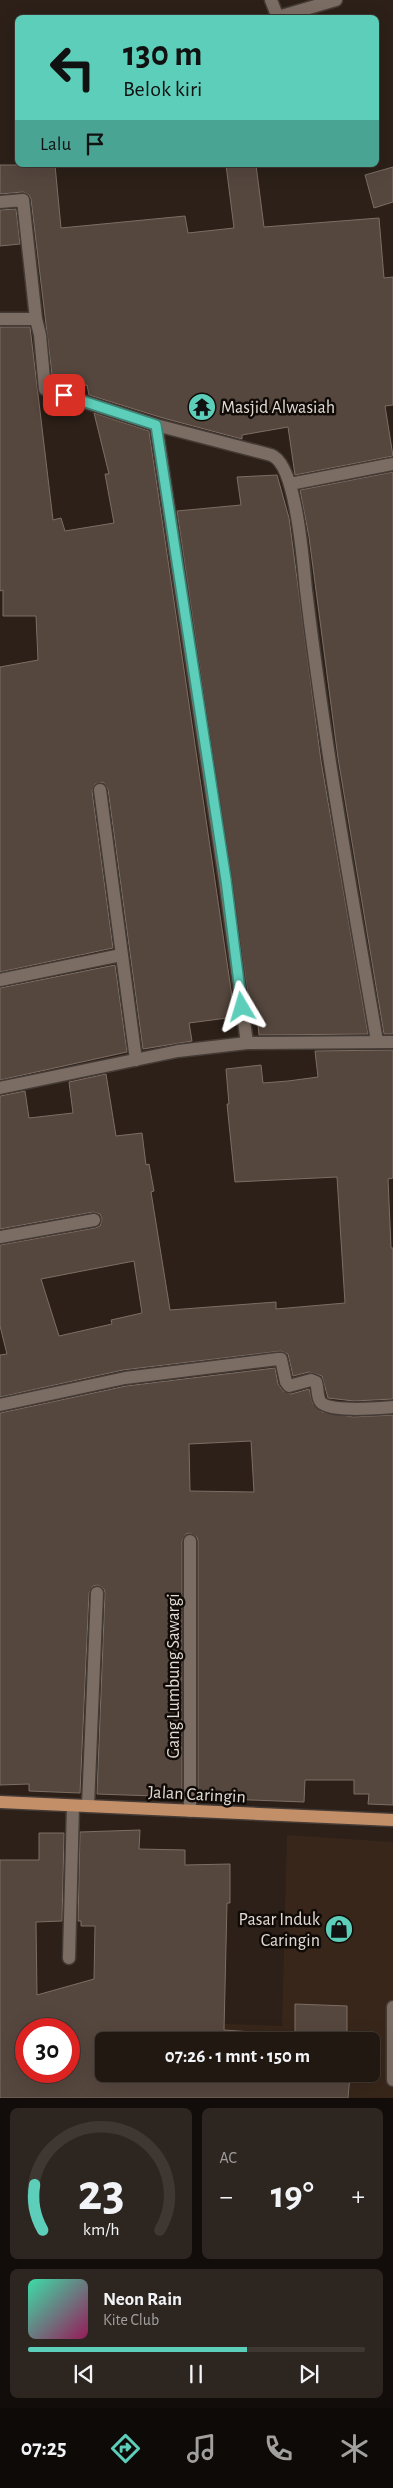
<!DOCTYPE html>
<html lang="id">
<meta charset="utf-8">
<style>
:root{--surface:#211812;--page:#2d2520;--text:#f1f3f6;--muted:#a2a09f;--line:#3e3732;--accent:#5dceb9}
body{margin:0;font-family:"Alegreya Sans",sans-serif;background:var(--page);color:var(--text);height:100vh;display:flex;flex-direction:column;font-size:19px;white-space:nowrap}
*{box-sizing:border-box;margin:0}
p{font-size:16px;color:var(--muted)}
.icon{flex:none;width:28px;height:28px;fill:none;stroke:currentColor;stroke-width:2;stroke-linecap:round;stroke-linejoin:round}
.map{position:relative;height:2098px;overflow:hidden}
.panel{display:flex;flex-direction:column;gap:10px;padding:10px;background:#120d0a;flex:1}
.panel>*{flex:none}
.guide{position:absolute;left:15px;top:15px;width:364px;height:152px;border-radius:8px;box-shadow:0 5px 20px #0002,0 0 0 1px var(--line);background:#5dceb9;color:#111;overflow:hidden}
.speed{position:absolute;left:15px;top:2018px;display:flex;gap:10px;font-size:25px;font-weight:700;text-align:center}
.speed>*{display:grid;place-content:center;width:65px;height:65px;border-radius:50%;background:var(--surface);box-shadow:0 5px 20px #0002,0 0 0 1px var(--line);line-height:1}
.speed .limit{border:8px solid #d22;background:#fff;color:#111}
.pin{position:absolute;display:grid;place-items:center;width:42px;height:42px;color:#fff;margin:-21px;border-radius:10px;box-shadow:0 2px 8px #0006}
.me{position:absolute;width:55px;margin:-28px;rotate:353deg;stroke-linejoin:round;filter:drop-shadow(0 0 4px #0008)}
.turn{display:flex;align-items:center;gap:18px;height:105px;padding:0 25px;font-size:22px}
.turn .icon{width:65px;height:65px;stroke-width:2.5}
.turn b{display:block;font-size:35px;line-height:42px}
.then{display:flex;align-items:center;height:48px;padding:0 25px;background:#0003;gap:10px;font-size:19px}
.big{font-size:38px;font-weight:600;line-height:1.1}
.panel .tile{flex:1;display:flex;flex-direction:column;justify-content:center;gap:8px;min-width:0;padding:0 18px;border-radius:8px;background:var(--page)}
.panel .dial{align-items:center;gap:0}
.dial svg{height:130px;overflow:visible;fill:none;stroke:var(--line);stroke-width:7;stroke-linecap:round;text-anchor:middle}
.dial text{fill:var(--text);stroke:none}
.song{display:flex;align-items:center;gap:15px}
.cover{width:60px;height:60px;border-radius:8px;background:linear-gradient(135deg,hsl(160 70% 55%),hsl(330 70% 35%))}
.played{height:5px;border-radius:2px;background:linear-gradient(90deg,var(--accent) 65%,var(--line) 65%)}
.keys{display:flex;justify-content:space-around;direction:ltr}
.heat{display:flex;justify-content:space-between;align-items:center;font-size:28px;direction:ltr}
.panel .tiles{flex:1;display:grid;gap:10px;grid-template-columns:1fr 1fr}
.tile:last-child{grid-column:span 2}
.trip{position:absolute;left:95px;top:2032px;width:285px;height:50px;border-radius:8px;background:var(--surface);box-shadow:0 5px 20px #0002,0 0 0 1px var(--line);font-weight:600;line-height:50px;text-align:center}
.tab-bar{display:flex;height:80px;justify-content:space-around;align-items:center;background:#0d0a07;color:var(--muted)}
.tab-bar .icon{width:35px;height:35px}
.tab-bar .current{color:var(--accent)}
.tab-bar b{font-size:22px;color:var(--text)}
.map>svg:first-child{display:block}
.built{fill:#38261a;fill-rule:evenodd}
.building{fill:#55473e;stroke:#7d6e64;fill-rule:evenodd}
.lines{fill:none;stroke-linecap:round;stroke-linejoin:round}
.minor-casing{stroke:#453b36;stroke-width:15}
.major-casing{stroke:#453b36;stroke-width:15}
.minor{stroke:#7b6d63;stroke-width:12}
.major{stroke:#c38f69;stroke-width:12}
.route-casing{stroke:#3c8678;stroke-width:12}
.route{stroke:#5dceb9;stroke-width:9}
.labels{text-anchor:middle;stroke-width:5;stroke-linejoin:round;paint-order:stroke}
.poi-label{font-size:18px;fill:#e2dad4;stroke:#100b07;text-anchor:start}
.street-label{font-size:18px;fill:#e2dad4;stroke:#100b07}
</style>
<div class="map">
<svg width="393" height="2098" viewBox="0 0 393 2098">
<rect width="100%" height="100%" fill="#2c2018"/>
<path class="built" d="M287,1835L393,1842V2098H0V2016L282,2026ZM26,2029H69V2071H26ZM104,2041H371V2074H104Z"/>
<path class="building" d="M0,165H55L61,228L185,216L188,233L234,228L226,165H256L264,227L379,218L384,278L393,277V405L385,406L393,456L295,475L288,427L242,435V439L163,418L89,395L87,385L68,388L53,383L31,199L29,195L23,192L0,194Z
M393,167V202L374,208L365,175Z
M16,209L20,244L0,246V210Z
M0,327H30L53,520L61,518L65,531L114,523L105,474H109L94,413L149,431L235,1017L189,1023L192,1041L143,1049L108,789L103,782L95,784L92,791L113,948L0,972V667L38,660L36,616H3V590L0,591Z
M393,472V1034H384L338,758L309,537L300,490Z
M277,475L289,518L321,761L368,1034L259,1035L257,1014L251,1015L177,511L241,505L237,477Z
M115,965L127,1052L0,1080V988Z
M393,1050V1178L388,1179L391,1248H393V1399L354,1401L328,1398L322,1376L309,1372L293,1376L288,1354L281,1351L123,1370L0,1397V1355L7,1354L0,1326V1245L95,1228L100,1226L102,1219L100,1214L93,1212L0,1229V1096L25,1091L29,1118L73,1113L69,1082L106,1074L116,1136L142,1133L146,1165L149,1164L154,1191L151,1192L170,1310L276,1302V1309L345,1303L337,1177L235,1182L227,1104H229L226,1069L261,1065L263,1083L288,1081L318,1077L315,1051ZM134,1261L142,1313L111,1320L112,1324L59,1336L41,1279Z
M275,1368L278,1384L283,1391L291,1394L309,1389L313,1404L322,1412L353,1417L393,1415V1805L368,1804L369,1794H354V1780H305L304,1802L198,1798V1541L197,1537L190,1533L186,1534L182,1541V1797L97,1794L105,1593L104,1589L98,1585L93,1586L89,1593L80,1793L29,1791V1784L0,1785V1413L126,1386ZM251,1441L254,1492L190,1491L189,1444Z
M140,1830L139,1849L185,1850V1865L230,1864V1903H227L224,2030L295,2035V2004L347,2006V2041H104V2074H348L350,2076L348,2098H0V1860H39V1833H64L62,1921L36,1922L37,1995L94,1979L95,1926H81V1921H78L80,1832ZM26,2029H69V2071H26Z"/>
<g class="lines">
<defs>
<path id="minor" d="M271,0L278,18
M278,17L336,0
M0,202L23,200L36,319
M0,319H36L40,335L45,389L156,425L271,455C297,464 303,564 306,590C324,741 351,891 377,1041
M156,425L225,881L247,1043
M290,484L393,464
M100,790L136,1060
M0,980L121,955
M0,1088L178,1051L247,1043L393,1042
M0,1237L94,1220
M0,1405L125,1378L278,1359H281L286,1382L289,1386L311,1380L316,1382C318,1388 317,1396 320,1401C325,1413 380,1408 393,1407
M88,1806L97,1593
M190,1811V1541
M69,1958L73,1806
M393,2007V2080"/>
<path id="major" d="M0,1802L393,1820"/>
</defs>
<use href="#minor" class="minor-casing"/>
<use href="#major" class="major-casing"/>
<use href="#minor" class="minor"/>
<use href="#major" class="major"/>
</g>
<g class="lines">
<defs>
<path id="route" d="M64,395L156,425L226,880L242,1007"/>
</defs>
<use href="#route" class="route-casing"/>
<use href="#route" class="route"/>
</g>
<defs>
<symbol id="temple-disc" viewBox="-11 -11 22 22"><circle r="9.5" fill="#5dceb9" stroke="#100b07"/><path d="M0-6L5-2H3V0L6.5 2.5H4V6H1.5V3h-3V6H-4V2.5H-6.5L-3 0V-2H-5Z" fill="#111"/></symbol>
<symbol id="shop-disc" viewBox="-11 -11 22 22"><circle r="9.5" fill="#5dceb9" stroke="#100b07"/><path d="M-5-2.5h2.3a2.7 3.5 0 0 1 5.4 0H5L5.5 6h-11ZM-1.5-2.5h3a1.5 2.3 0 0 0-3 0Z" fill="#111"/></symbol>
</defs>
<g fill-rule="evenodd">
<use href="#temple-disc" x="186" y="391" width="32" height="32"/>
<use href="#shop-disc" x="323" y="1913" width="32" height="32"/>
</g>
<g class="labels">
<g class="poi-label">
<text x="221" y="413">Masjid Alwasiah</text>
<text x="320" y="1925" text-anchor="end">Pasar Induk<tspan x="320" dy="21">Caringin</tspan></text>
</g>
<g class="street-label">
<text transform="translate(173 1676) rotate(-90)" y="6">Gang Lumbung Sawargi</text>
<text transform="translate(197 1794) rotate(3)" y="6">Jalan Caringin</text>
</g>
</g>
</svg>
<div class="speed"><div class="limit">30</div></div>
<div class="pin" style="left:64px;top:395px;background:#d93025"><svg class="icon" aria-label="arrive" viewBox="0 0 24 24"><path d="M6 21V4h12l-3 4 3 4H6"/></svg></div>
<svg class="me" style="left:242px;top:1007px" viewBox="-20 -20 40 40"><path d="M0-17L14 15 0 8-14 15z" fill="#5dceb9" stroke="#fff" stroke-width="4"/></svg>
<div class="trip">07:26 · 1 mnt · 150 m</div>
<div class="guide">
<div class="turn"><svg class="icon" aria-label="left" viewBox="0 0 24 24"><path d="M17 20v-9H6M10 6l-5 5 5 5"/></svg><div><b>130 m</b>Belok kiri</div></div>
<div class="then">Lalu<svg class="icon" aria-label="arrive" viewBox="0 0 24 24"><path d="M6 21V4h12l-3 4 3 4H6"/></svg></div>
</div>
</div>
<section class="panel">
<div class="tiles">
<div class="tile dial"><svg viewBox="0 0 100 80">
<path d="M14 69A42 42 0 1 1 86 69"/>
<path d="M14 69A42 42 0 0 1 9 41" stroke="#5dceb9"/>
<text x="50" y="56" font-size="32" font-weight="700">23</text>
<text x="50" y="72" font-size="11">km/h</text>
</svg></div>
<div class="tile"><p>AC</p>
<div class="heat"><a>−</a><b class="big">19°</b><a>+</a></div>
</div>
<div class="tile">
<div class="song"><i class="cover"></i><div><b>Neon Rain</b><p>Kite Club</p></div></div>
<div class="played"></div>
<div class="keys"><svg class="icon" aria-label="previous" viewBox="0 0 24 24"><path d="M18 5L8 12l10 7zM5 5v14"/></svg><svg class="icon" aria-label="pause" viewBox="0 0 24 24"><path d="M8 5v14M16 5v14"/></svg><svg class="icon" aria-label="next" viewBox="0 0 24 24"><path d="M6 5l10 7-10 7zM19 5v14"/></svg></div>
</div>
</div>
</section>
<nav class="tab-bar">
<b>07:25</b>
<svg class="icon current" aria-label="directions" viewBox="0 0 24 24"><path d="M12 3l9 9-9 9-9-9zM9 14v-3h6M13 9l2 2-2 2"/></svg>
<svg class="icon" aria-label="music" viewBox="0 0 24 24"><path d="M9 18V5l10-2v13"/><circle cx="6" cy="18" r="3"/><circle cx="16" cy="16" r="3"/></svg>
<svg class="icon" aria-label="phone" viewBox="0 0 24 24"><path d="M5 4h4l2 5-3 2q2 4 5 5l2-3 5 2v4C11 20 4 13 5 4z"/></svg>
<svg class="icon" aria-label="climate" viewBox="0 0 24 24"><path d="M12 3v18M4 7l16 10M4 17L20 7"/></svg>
</nav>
